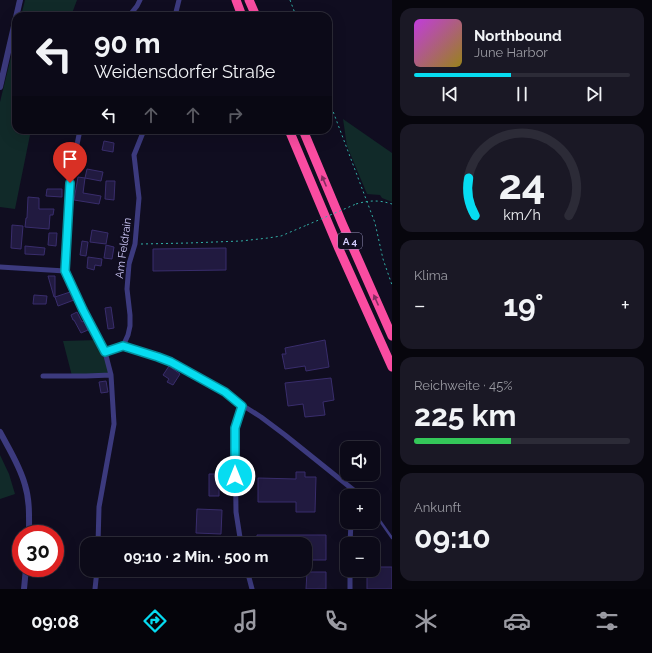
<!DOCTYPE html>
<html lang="de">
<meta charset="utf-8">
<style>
:root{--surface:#0c0a18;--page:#1a1825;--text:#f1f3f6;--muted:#9a9aa2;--line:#2c2b37;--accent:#06dcf1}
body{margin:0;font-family:Raleway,sans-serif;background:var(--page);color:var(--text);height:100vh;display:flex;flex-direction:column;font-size:15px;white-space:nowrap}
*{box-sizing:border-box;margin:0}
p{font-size:13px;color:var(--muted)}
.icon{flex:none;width:22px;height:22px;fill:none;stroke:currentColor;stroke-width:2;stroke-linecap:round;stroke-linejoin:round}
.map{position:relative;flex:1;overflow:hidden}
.sheet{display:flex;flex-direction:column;gap:8px;padding:8px;background:#07060d;width:260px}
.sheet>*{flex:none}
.banner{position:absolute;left:12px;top:12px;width:320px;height:122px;border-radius:12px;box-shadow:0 4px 16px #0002,0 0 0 1px var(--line);background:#0c0a18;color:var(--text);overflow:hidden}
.controls{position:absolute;left:340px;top:441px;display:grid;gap:8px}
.controls a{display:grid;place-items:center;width:40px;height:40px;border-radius:8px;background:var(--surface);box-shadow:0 4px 16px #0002,0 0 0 1px var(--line);font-size:20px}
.speed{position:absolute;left:12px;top:525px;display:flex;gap:8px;font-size:20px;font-weight:700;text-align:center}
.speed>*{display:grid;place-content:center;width:52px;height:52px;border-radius:50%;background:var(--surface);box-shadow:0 4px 16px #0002,0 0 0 1px var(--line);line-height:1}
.speed .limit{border:6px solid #d22;background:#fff;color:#111}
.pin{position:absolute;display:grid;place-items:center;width:34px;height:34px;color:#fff;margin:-41px -17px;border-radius:50% 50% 50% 0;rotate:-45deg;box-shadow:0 0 4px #0007}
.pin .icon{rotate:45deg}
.me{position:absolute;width:44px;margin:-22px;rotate:0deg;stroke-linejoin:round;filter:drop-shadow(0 0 3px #0008)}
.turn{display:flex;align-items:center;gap:14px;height:84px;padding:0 16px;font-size:18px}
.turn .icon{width:52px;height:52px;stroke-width:2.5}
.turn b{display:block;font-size:28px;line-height:34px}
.lanes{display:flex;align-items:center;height:38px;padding:0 16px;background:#0003;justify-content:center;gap:20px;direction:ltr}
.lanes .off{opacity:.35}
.big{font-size:30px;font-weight:700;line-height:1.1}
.sheet .card{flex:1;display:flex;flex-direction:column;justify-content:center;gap:6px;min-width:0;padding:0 14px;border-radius:12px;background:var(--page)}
.sheet .dial{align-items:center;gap:0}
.dial svg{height:104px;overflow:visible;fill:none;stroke:var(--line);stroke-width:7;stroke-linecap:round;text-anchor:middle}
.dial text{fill:var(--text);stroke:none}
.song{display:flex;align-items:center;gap:12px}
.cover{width:48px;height:48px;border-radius:6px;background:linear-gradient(135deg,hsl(290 70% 55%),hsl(50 70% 35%))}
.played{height:4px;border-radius:2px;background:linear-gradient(90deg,var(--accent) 45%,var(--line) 45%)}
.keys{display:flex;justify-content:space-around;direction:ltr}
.heat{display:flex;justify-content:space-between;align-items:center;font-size:22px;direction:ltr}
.charge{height:6px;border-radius:3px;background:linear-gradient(90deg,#34c759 45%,var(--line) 0)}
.trip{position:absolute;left:80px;top:537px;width:232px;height:40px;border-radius:12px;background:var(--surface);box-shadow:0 4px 16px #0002,0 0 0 1px var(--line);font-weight:700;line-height:40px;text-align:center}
.dock{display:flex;height:64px;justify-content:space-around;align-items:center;background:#05040a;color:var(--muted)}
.dock .icon{width:28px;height:28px}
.dock .on{color:var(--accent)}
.dock b{font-size:18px;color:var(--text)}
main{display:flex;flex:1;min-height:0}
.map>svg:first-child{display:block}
.green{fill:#112a29}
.building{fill:#211a40;stroke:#392d6c}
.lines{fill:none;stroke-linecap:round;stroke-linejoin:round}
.path{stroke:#31afa6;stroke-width:1;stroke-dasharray:2 3;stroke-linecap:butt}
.service{stroke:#3c3a7e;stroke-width:2.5}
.minor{stroke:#3c3a7e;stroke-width:5}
.tertiary{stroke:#3c3a7e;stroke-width:6}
.motorway{stroke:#fa4ca1;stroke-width:9}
.path-bridge{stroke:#31afa6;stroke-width:1;stroke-dasharray:2 3;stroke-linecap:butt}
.oneway{fill:#852c60}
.route-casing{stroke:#048f9d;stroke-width:10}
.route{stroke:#06dcf1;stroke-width:7}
.labels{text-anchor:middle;stroke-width:4;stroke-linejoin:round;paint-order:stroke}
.shield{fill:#100d20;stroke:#9894bb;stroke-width:1}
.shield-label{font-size:10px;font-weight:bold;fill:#d3cefe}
.street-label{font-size:11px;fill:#d3cefe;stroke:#100d20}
</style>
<main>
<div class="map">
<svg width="392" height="589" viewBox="0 0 392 589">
<rect width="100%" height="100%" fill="#100d20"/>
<path class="green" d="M25,0H77L71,16H21Z
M16,36V130H31L15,209L0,207V102Z
M343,119L392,153V202L382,198L380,195L367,194L347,146Z
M99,340L111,375L72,376L63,341Z
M0,455L9,474L15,494L0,499Z"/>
<path class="building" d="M104,141L114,143L113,152L102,150Z
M87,169L103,172L101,181L85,178Z
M78,177L85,178L83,193L101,196L99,204L74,200Z
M106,181H115L114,200L105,199Z
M47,189H62V197L46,196Z
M28,197L39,198V209H54L53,215H50L49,229L25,227L26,218H27Z
M12,225L23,226L21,249L11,248Z
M92,230L108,233L106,244L90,242Z
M49,233H57L56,246L48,245Z
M82,241L88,242L86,256L80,255Z
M106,245L114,247L112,259L104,258Z
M25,246L45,248L44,255L25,254Z
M226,248V270L153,271V249Z
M88,257L102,259L101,266L95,265L94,270L87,268Z
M48,276H55V297H54Z
M70,292L74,300L58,306L55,297Z
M34,295L47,296L46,304H33Z
M111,307L114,328L108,329L105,308Z
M77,312L82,322L84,321L88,330L81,333L74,320H73L71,315Z
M325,340L329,367L306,371L305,366L285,369L282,354H286L285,348Z
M169,366L180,374L173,385L167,382L169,379L163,375Z
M331,378L334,400L323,402L325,415L305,417L303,404L288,406L285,383Z
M106,381L108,392L101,393L99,382Z
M296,472H305V477H316L315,512H296V502H258V478L296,479Z
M209,474H219V496H209Z
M197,509L222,510L221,534L196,533Z
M257,535H326V560H307V544H257Z
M373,567H392V589H367V570H373Z
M190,570H222V577H190Z
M307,572H326V589H306Z"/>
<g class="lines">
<path class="path" d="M290,0L296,16
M140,12L155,16
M328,98L375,223L383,259L392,285
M356,204C370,200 379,200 392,204
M141,244L189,243L241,241L268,238L281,236L307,225"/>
<path class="service" d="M373,511L392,538"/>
<path class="minor" d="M129,16L137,6L140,0
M175,16L179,0
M80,130L74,159L70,183L65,271L83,310L105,352L111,375L114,424L99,507L98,544
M0,267L65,271
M123,346L128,335L130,326V315L127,289L129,264L135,244L139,198L134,155L144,130
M105,352L123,346L158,357L171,363L225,392L242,405L261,417L285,435L356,492L359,496
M43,376H86L111,375
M241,544L236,512L235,428L238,418L242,405
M350,544L351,522
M247,570L252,589
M95,589L97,570
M350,589V570"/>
<path class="tertiary" d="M0,87L20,0
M0,432C9,449 20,466 25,485C30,501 29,518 29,534
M24,589L26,568"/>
<path class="motorway" d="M236,0L242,16
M249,0L256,16
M289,130L339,249L392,367
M303,130L342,223L392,336"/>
<path class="path-bridge" d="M307,225L356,204"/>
</g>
<defs><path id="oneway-solid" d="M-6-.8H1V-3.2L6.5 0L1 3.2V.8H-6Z"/></defs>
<g class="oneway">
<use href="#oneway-solid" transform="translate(324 181) rotate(-113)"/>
<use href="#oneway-solid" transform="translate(376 300) rotate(-114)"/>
</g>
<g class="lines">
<defs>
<path id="route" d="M70,183L65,271L83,310L105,352L123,346L158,357L171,362L225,392L242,406L235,428V476"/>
</defs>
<use href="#route" class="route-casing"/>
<use href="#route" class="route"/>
</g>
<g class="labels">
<rect class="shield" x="338" y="233" width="24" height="16" rx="3"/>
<g class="shield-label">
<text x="350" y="245">A 4</text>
</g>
<g class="street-label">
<text transform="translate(123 248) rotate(-82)" y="4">Am Feldrain</text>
</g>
</g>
</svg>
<div class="controls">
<a><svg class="icon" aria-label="sound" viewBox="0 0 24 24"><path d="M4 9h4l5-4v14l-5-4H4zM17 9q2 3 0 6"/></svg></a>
<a>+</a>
<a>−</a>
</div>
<div class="speed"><div class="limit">30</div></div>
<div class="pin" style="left:70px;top:183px;background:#d93025"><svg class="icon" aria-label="arrive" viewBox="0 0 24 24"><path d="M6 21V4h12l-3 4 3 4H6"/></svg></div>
<svg class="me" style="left:235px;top:476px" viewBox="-20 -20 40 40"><circle r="17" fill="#06dcf1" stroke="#fff" stroke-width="3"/><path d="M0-11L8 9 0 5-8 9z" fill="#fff"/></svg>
<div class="trip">09:10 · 2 Min. · 500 m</div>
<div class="banner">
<div class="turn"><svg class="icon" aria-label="left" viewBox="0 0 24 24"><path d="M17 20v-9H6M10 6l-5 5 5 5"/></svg><div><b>90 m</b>Weidensdorfer Straße</div></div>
<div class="lanes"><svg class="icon" aria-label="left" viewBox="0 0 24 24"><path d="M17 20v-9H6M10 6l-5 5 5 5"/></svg><svg class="icon off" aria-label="ahead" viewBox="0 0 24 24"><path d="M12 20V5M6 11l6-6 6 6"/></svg><svg class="icon off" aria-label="ahead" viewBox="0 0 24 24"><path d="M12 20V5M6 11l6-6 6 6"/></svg><svg class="icon off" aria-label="right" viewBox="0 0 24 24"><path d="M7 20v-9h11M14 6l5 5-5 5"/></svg></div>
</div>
</div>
<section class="sheet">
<div class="card">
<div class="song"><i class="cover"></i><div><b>Northbound</b><p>June Harbor</p></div></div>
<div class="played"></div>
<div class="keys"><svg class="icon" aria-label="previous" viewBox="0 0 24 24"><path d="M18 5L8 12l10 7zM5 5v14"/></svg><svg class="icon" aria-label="pause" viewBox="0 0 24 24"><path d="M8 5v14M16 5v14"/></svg><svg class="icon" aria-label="next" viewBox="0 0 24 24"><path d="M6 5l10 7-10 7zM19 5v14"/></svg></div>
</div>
<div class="card dial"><svg viewBox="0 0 100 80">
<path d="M14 69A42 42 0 1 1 86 69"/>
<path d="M14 69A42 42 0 0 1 9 40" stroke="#06dcf1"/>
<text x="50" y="56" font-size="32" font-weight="700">24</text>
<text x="50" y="72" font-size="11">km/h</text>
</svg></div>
<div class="card"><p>Klima</p>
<div class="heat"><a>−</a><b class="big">19°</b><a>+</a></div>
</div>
<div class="card"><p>Reichweite · 45%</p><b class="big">225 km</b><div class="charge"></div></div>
<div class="card"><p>Ankunft</p><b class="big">09:10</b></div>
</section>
</main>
<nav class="dock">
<b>09:08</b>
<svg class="icon on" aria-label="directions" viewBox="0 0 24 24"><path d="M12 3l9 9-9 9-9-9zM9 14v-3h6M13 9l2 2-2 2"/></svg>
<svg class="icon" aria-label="music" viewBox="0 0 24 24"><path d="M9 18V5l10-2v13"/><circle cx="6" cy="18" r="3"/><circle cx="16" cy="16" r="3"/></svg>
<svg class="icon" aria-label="phone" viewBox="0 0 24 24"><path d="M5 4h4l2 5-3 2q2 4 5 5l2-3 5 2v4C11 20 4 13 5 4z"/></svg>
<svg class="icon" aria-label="climate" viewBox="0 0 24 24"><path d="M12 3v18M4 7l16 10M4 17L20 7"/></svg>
<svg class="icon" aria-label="car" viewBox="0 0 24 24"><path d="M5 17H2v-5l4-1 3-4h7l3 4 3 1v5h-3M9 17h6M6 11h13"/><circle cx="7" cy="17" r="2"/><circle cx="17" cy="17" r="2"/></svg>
<svg class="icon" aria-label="filters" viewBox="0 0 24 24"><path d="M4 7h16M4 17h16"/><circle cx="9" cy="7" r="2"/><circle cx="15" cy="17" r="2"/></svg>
</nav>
